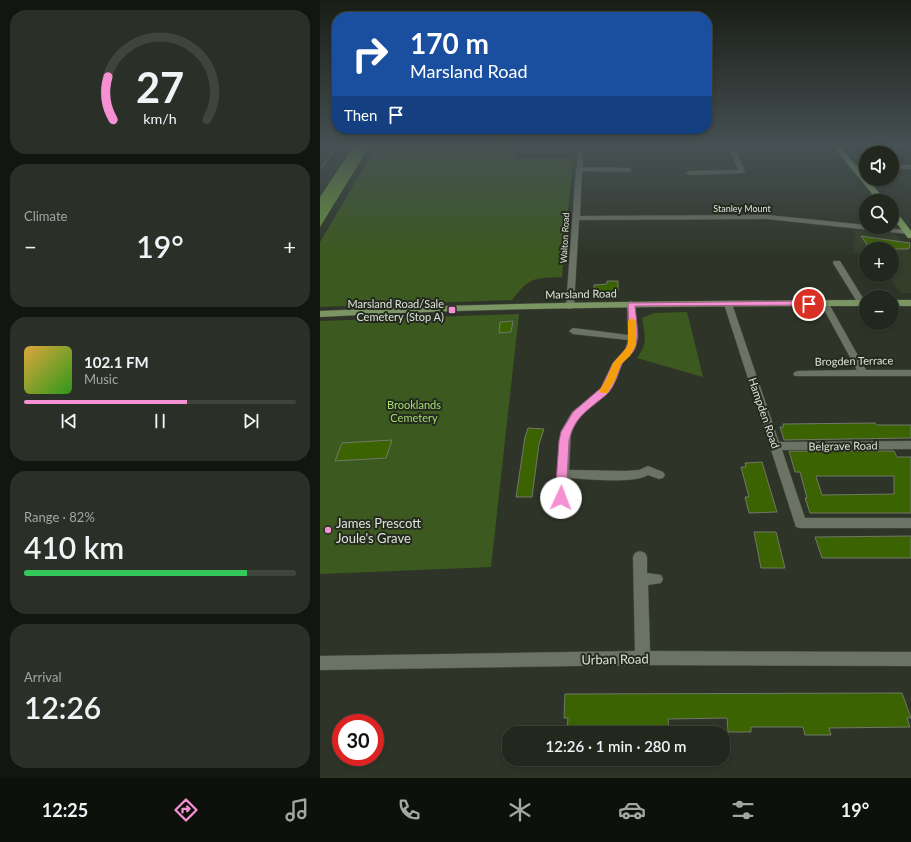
<!DOCTYPE html>
<meta charset="utf-8">
<style>
:root{--surface:#22281e;--page:#2a3027;--text:#f1f3f6;--muted:#a2a6a4;--line:#3f443c;--accent:#f591d2}
body{margin:0;font-family:Lato,sans-serif;background:var(--page);color:var(--text);height:100vh;display:flex;flex-direction:column;font-size:15px;white-space:nowrap}
*{box-sizing:border-box;margin:0}
p{font-size:13px;color:var(--muted)}
.icon{flex:none;width:22px;height:22px;fill:none;stroke:currentColor;stroke-width:2;stroke-linecap:round;stroke-linejoin:round}
.map{position:relative;flex:1;overflow:hidden}
.sheet{display:flex;flex-direction:column;gap:10px;padding:10px;background:#131610;width:320px}
.sheet>*{flex:none}
.banner{position:absolute;left:12px;top:12px;width:380px;height:122px;border-radius:16px;box-shadow:0 2px 6px #0003,0 0 0 1px var(--line);background:#1a4fa0;color:#fff;overflow:hidden}
.tools{position:absolute;left:539px;top:146px;display:grid;gap:8px}
.tools a{display:grid;place-items:center;width:40px;height:40px;border-radius:50%;background:var(--surface);box-shadow:0 2px 6px #0003,0 0 0 1px var(--line);font-size:20px}
.speed{position:absolute;left:12px;top:714px;display:flex;gap:8px;font-size:20px;font-weight:700;text-align:center}
.speed>*{display:grid;place-content:center;width:52px;height:52px;border-radius:50%;background:var(--surface);box-shadow:0 2px 6px #0003,0 0 0 1px var(--line);line-height:1}
.speed .limit{border:6px solid #d22;background:#fff;color:#111}
.pin{position:absolute;display:grid;place-items:center;width:34px;height:34px;color:#fff;margin:-17px;border:2px solid #fff;border-radius:50%;box-shadow:0 1px 4px #0007}
.me{position:absolute;width:44px;margin:-22px;rotate:2deg;stroke-linejoin:round;filter:drop-shadow(0 0 3px #0008)}
.turn{display:flex;align-items:center;gap:14px;height:84px;padding:0 12px;font-size:18px}
.turn .icon{width:52px;height:52px;stroke-width:2.5}
.turn b{display:block;font-size:28px;line-height:34px}
.then{display:flex;align-items:center;height:38px;padding:0 12px;background:#0003;gap:8px;font-size:15px}
.big{font-size:30px;font-weight:600;line-height:1.1}
.sheet .tile{flex:1;display:flex;flex-direction:column;justify-content:center;gap:6px;min-width:0;padding:0 14px;border-radius:16px;background:var(--page)}
.sheet .dial{align-items:center;gap:0}
.dial svg{height:104px;overflow:visible;fill:none;stroke:var(--line);stroke-width:7;stroke-linecap:round;text-anchor:middle}
.dial text{fill:var(--text);stroke:none}
.song{display:flex;align-items:center;gap:12px}
.cover{width:48px;height:48px;border-radius:6px;background:linear-gradient(135deg,hsl(40 70% 55%),hsl(110 70% 35%))}
.played{height:4px;border-radius:2px;background:linear-gradient(90deg,var(--accent) 60%,var(--line) 60%)}
.keys{display:flex;justify-content:space-around;direction:ltr}
.heat{display:flex;justify-content:space-between;align-items:center;font-size:22px;direction:ltr}
.charge{height:6px;border-radius:3px;background:linear-gradient(90deg,#34c759 82%,var(--line) 0)}
.trip{position:absolute;left:182px;top:726px;width:228px;height:40px;border-radius:16px;background:var(--surface);box-shadow:0 2px 6px #0003,0 0 0 1px var(--line);font-weight:600;line-height:40px;text-align:center}
.dock{display:flex;height:64px;justify-content:space-around;align-items:center;background:#0e100c;color:var(--muted)}
.dock .icon{width:28px;height:28px}
.dock .selected{color:var(--accent)}
.dock b{font-size:18px;color:var(--text)}
main{display:flex;flex:1;min-height:0}
.map>svg:first-child{display:block}
.built{fill:#333e2b}
.green{fill:#3c5920}
.water{fill:#69943f}
.building{fill:#3c6301;stroke:#707869;fill-rule:evenodd}
.lines{fill:none;stroke-linecap:round;stroke-linejoin:round}
.minor-casing{stroke:#4a5045;stroke-width:1}
.primary-casing{stroke:#4a5045;stroke-width:1}
.trunk-casing{stroke:#4a5045;stroke-width:1}
.minor{fill:#6b7364;fill-rule:evenodd}
.primary{fill:#7b9663;fill-rule:evenodd}
.trunk{fill:#80a262;fill-rule:evenodd}
.tram{stroke:#959b91;stroke-width:1}
.route{fill:#f591d2;stroke:#9f5e88}
.slow{fill:#f59e0b}
.poi-dot{fill:#f591d2;stroke:#242b1e;stroke-width:1.5}
.labels{text-anchor:middle;stroke-width:4;stroke-linejoin:round;paint-order:stroke}
.far-street-label{font-size:9px;fill:#dde2d9;stroke:#242b1e}
.street-label{font-size:11px;fill:#dde2d9;stroke:#242b1e}
.poi-label{font-size:11px;fill:#dde2d9;stroke:#242b1e;text-anchor:end}
.park-label{font-size:11px;fill:#a3dc6d;stroke:#242b1e}
.near-poi-label{font-size:13px;fill:#dde2d9;stroke:#242b1e;text-anchor:start}
.near-street-label{font-size:13px;fill:#dde2d9;stroke:#242b1e}
</style>
<main>
<section class="sheet">
<div class="tile dial"><svg viewBox="0 0 100 80">
<path d="M14 69A42 42 0 1 1 86 69"/>
<path d="M14 69A42 42 0 0 1 10 36" stroke="#f591d2"/>
<text x="50" y="56" font-size="32" font-weight="700">27</text>
<text x="50" y="72" font-size="11">km/h</text>
</svg></div>
<div class="tile"><p>Climate</p>
<div class="heat"><a>−</a><b class="big">19°</b><a>+</a></div>
</div>
<div class="tile">
<div class="song"><i class="cover"></i><div><b>102.1 FM</b><p>Music</p></div></div>
<div class="played"></div>
<div class="keys"><svg class="icon" aria-label="previous" viewBox="0 0 24 24"><path d="M18 5L8 12l10 7zM5 5v14"/></svg><svg class="icon" aria-label="pause" viewBox="0 0 24 24"><path d="M8 5v14M16 5v14"/></svg><svg class="icon" aria-label="next" viewBox="0 0 24 24"><path d="M6 5l10 7-10 7zM19 5v14"/></svg></div>
</div>
<div class="tile"><p>Range · 82%</p><b class="big">410 km</b><div class="charge"></div></div>
<div class="tile"><p>Arrival</p><b class="big">12:26</b></div>
</section>
<div class="map">
<svg width="591" height="778" viewBox="0 0 591 778">
<rect width="100%" height="100%" fill="#2e3528"/>
<path class="built" d="M535,228L573,231L591,254V293H581L567,275H572V249H546V254L533,253Z"/>
<path class="green" d="M56,147H197L194,158H253L242,277C215,278 209,277 192,300L0,307V242Z
M367,312L383,377L317,358C328,344 325,335 322,318L334,313Z
M199,314L171,567L0,574V321Z"/>
<path class="water" d="M33,147H49L0,227V197Z"/>
<path class="building" d="M541,236L590,243L589,249H550Z
M287,281H298V291H293V294H274V285L287,284Z
M193,321L191,332L179,333L180,322Z
M555,423L557,425H591V438L464,440L460,427H464L463,424Z
M208,428L224,429L219,444L212,497H196L205,437Z
M72,440L66,458L15,461L22,443Z
M469,451H574L577,457H591V513H490L485,498H487L480,472H475ZM496,476H574V494L502,495Z
M442,462L457,512L429,513L425,497H429L421,467H426L425,463Z
M434,532H456L465,568H441Z
M591,536V558H502L495,537Z
M582,693L591,718H587L590,727L509,728L511,735H485L483,727H431V732H408L407,718L348,719L349,731L247,730L248,718H244L245,694Z"/>
<g class="lines">
<defs>
<path id="minor" d="M258,147H264L262,167L309,168L312,170L309,172L262,171L260,216L447,215L546,225V227L588,230L590,231L591,233L588,234L447,219L259,220L254,306L250,309L247,308L246,306L256,170L255,169L257,168Z
M409,147H415L425,172L424,173L369,175L366,173L369,171L418,170Z
M533,165H546V169L531,168V166Z
M572,165H591V169H572Z
M514,261H520L546,303L545,305H539L513,263Z
M311,301L315,304L318,338L315,349L302,364L296,380L289,392L260,416L251,431L249,470L306,471L319,470L328,466L343,472L345,475L343,478L339,479L328,475C314,484 267,479 248,478L247,498L245,501L241,503L237,501L235,498L241,431L252,412L281,388L293,363L306,348L308,340L253,334L249,331L253,328L308,335L307,304Z
M408,301L412,304L459,442L591,441V449L462,450L485,518H591V528H480L476,527L404,304Z
M505,301L509,304L546,370H591V376H475L473,374L475,372L478,371L537,370L501,304Z
M320,551L325,553L327,557V573L341,575L343,579L341,583L328,585L330,651L591,652V666L323,665L0,670V656L315,651L313,557L315,553Z"/>
<path id="primary" d="M546,300V306C364,306 182,307 0,317V311C182,302 364,301 546,300Z
M572,300H591V306H572Z"/>
<path id="trunk" d="M514,147H520L566,201H558Z
M572,210H575L591,231V238H588L572,217Z"/>
</defs>
<use href="#minor" class="minor-casing"/>
<use href="#primary" class="primary-casing"/>
<use href="#trunk" class="trunk-casing"/>
<use href="#minor" class="minor"/>
<use href="#primary" class="primary"/>
<use href="#trunk" class="trunk"/>
<path class="tram" d="M0,169L17,147"/>
</g>
<linearGradient id="sky" x2="0" y2="1"><stop stop-color="#191d16"/><stop offset="0.57" stop-color="#465153"/><stop offset="1" stop-color="#465153" stop-opacity="0"/></linearGradient>
<rect width="591" height="256" fill="url(#sky)"/>
<path class="route" d="M489,301L492,302V305L315,306C316,319 320,337 314,350C311,356 303,360 301,366C297,376 294,387 287,394C270,409 254,416 249,441L246,498L245,501L241,503L237,501L235,498L239,441L241,432L253,412L281,388L293,363L306,349L309,338L308,303Z"/>
<path class="slow" d="M312,318L316,321V345L310,356L301,364L295,380L287,393H281L279,391L286,380L293,363L303,352L308,345V321Z"/>
<g class="poi-dot">
<rect x="128" y="306" width="8" height="8" rx="2"/>
<circle cx="8" cy="530" r="4"/>
</g>
<g class="labels">
<g class="far-street-label">
<text x="422" y="212">Stanley Mount</text>
<text transform="translate(245 238) rotate(-87)" y="3">Walton Road</text>
</g>
<g class="street-label">
<text transform="translate(261 294) rotate(-1)" y="4">Marsland Road</text>
<text transform="translate(534 361) rotate(-1)" y="4">Brogden Terrace</text>
<text transform="translate(444 413) rotate(71)" y="4">Hampden Road</text>
<text transform="translate(523 446) rotate(-1)" y="4">Belgrave Road</text>
</g>
<g class="poi-label">
<text x="124" y="308">Marsland Road/Sale<tspan x="124" dy="13">Cemetery (Stop A)</tspan></text>
</g>
<g class="park-label">
<text x="94" y="409">Brooklands<tspan x="94" dy="13">Cemetery</tspan></text>
</g>
<g class="near-poi-label">
<text x="16" y="528">James Prescott<tspan x="16" dy="15">Joule's Grave</tspan></text>
</g>
<g class="near-street-label">
<text transform="translate(295 659) rotate(-1)" y="5">Urban Road</text>
</g>
</g>
</svg>
<div class="tools">
<a><svg class="icon" aria-label="sound" viewBox="0 0 24 24"><path d="M4 9h4l5-4v14l-5-4H4zM17 9q2 3 0 6"/></svg></a>
<a><svg class="icon" aria-label="search" viewBox="0 0 24 24"><circle cx="10" cy="10" r="6"/><path d="M15 15l6 6"/></svg></a>
<a>+</a>
<a>−</a>
</div>
<div class="speed"><div class="limit">30</div></div>
<div class="pin" style="left:489px;top:304px;background:#d93025"><svg class="icon" aria-label="arrive" viewBox="0 0 24 24"><path d="M6 21V4h12l-3 4 3 4H6"/></svg></div>
<svg class="me" style="left:241px;top:498px" viewBox="-20 -20 40 40"><circle r="19" fill="#fff"/><path d="M0-13L10 11 0 6-10 11z" fill="#f591d2"/></svg>
<div class="trip">12:26 · 1 min · 280 m</div>
<div class="banner">
<div class="turn"><svg class="icon" aria-label="right" viewBox="0 0 24 24"><path d="M7 20v-9h11M14 6l5 5-5 5"/></svg><div><b>170 m</b>Marsland Road</div></div>
<div class="then">Then<svg class="icon" aria-label="arrive" viewBox="0 0 24 24"><path d="M6 21V4h12l-3 4 3 4H6"/></svg></div>
</div>
</div>
</main>
<nav class="dock">
<b>12:25</b>
<svg class="icon selected" aria-label="directions" viewBox="0 0 24 24"><path d="M12 3l9 9-9 9-9-9zM9 14v-3h6M13 9l2 2-2 2"/></svg>
<svg class="icon" aria-label="music" viewBox="0 0 24 24"><path d="M9 18V5l10-2v13"/><circle cx="6" cy="18" r="3"/><circle cx="16" cy="16" r="3"/></svg>
<svg class="icon" aria-label="phone" viewBox="0 0 24 24"><path d="M5 4h4l2 5-3 2q2 4 5 5l2-3 5 2v4C11 20 4 13 5 4z"/></svg>
<svg class="icon" aria-label="climate" viewBox="0 0 24 24"><path d="M12 3v18M4 7l16 10M4 17L20 7"/></svg>
<svg class="icon" aria-label="car" viewBox="0 0 24 24"><path d="M5 17H2v-5l4-1 3-4h7l3 4 3 1v5h-3M9 17h6M6 11h13"/><circle cx="7" cy="17" r="2"/><circle cx="17" cy="17" r="2"/></svg>
<svg class="icon" aria-label="filters" viewBox="0 0 24 24"><path d="M4 7h16M4 17h16"/><circle cx="9" cy="7" r="2"/><circle cx="15" cy="17" r="2"/></svg>
<b>19°</b>
</nav>
